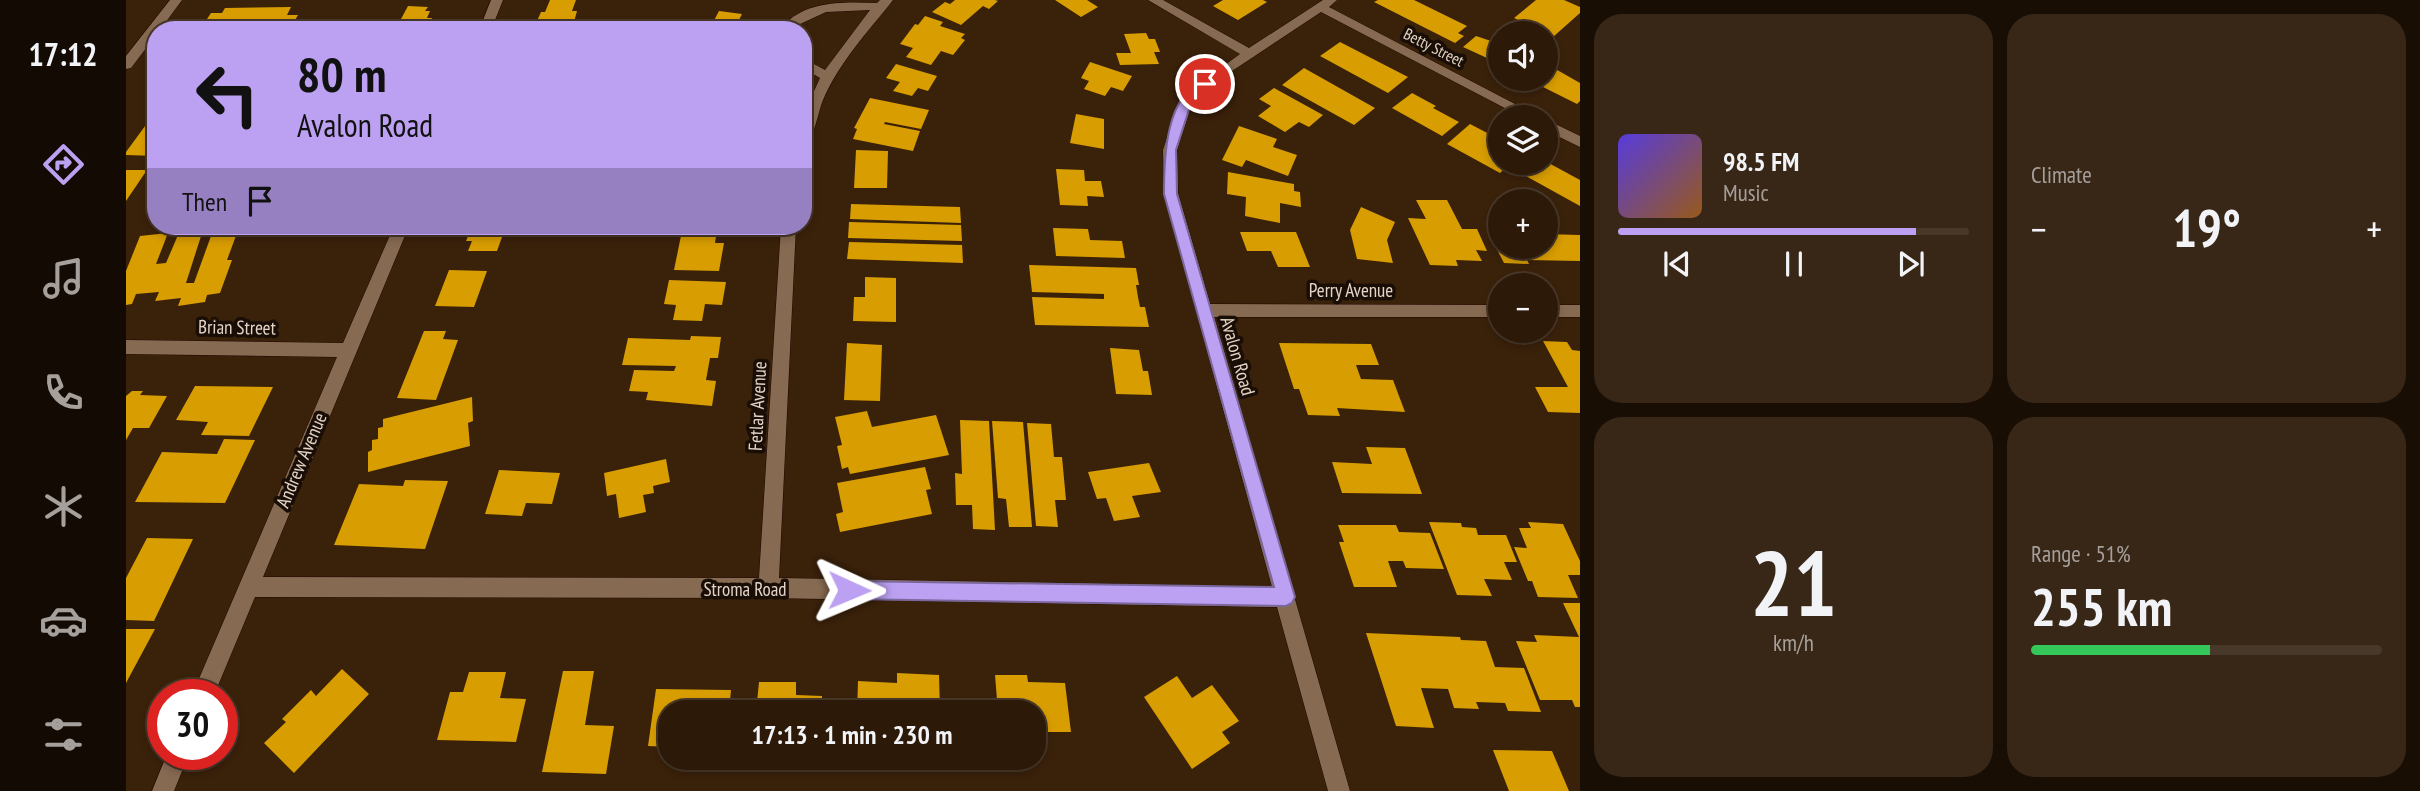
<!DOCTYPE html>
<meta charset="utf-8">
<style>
:root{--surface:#2c1908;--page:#382616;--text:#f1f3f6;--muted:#a6a09c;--line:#483829;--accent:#bca0f2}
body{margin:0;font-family:"PT Sans Narrow",sans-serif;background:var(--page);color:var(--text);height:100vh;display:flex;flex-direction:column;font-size:26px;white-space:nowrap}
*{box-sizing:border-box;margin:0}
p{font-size:23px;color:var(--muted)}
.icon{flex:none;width:38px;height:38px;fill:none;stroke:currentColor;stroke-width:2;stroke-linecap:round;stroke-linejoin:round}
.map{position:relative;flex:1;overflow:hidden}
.drawer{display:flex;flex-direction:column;gap:14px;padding:14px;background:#180e04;width:840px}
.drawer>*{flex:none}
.guide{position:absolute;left:21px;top:21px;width:665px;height:214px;border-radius:28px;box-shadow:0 4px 10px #0003,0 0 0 2px var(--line);background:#bca0f2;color:#111;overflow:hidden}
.tools{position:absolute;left:1362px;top:21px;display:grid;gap:14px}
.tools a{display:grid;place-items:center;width:70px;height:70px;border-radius:50%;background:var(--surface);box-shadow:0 4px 10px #0003,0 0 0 2px var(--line);font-size:35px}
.speed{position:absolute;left:21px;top:679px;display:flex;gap:14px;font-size:35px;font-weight:700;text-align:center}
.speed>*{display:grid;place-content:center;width:91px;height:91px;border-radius:50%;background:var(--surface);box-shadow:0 4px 10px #0003,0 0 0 2px var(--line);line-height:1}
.speed .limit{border:10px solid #d22;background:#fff;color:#111}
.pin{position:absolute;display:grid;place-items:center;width:60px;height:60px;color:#fff;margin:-30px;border:4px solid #fff;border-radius:50%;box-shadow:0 2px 7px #0007}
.me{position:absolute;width:77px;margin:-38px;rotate:91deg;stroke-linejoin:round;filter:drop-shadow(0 0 5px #0008)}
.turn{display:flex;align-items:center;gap:24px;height:147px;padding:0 35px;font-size:32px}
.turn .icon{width:91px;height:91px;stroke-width:2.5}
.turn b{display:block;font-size:49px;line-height:60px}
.then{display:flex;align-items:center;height:66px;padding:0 35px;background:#0003;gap:14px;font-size:26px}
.big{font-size:52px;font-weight:700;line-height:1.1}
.drawer .tile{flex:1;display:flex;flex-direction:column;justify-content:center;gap:10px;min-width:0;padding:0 24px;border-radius:28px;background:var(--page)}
.drawer .dial{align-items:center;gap:0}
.dial b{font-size:91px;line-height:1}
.song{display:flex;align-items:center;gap:21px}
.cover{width:84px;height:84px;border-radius:10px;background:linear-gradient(135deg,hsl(250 70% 55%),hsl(30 70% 35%))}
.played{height:7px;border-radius:4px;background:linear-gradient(90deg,var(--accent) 85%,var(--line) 85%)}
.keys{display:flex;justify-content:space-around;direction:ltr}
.heat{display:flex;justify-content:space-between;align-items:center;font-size:38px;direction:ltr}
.charge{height:10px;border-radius:5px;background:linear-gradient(90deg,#34c759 51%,var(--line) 0)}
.drawer .tiles{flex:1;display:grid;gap:14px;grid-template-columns:repeat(2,1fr)}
.trip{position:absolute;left:532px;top:700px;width:388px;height:70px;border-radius:28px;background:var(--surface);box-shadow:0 4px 10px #0003,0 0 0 2px var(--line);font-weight:700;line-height:70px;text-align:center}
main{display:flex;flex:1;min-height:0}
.tab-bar{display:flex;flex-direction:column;width:126px;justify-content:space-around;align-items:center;background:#120a03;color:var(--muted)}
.tab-bar .icon{width:49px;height:49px}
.tab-bar .selected{color:var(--accent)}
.tab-bar b{font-size:32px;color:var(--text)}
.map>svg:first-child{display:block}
.building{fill:#d89d00}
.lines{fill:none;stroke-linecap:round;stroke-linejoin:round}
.minor-casing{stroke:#200900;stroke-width:1}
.minor{fill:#876a52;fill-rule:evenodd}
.route{fill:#bca0f2;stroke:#7a689d;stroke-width:2}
.labels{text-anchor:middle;stroke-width:7;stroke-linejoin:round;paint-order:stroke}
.far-street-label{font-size:16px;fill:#e4d3c6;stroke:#190e05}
.street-label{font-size:19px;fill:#e4d3c6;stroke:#190e05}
</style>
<main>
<nav class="tab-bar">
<b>17:12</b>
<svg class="icon selected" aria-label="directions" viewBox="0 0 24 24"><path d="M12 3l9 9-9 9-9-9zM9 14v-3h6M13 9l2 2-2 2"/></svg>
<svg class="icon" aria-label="music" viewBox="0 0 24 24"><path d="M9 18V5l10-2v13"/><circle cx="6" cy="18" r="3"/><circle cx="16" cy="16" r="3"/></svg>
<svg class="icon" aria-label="phone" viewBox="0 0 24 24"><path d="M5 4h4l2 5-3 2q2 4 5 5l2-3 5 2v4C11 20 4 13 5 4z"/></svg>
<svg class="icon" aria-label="climate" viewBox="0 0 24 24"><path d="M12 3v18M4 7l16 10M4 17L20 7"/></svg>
<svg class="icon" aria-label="car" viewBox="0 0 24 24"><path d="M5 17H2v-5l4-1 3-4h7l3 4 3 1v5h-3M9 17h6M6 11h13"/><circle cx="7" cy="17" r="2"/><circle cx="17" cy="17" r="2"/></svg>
<svg class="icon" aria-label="filters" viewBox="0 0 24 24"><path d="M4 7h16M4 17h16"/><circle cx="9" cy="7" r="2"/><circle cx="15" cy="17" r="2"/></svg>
</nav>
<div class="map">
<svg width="1454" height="791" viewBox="0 0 1454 791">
<rect width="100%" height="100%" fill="#3a210a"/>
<path class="building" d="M424,0H450L446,11H451L448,22L411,21L415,12H419Z
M829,0H869L872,1L863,9L857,6L835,25L806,12L819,2L824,4Z
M929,0H961L972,7L955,17Z
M1097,0H1137L1141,2L1112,20L1087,6Z
M1252,0H1288L1341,26L1332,33L1338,36L1329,43L1248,2Z
M1410,0H1438L1454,7V13L1427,37L1388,18Z
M282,6L302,7L299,11H304L301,18H306L300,30H269Z
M165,7L161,15H172L165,27L75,28L85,13H96L99,8Z
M593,11L616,14L608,30H583Z
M799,16L817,22L814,26L839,34L835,38L839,40L827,55L815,51L805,65L780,57L787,48L774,44L789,24L792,25Z
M1020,33L1023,39H1029L1034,52H1028L1033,64L994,65L990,53H1005L998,34Z
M1350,36L1374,44V64L1337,47Z
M1214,42L1282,77L1262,93L1194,56Z
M964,62L1006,76L997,91L985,87L979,96L958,89L963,81L955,78Z
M1419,63L1454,83V101L1451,104L1401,79H1419Z
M770,64L811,76L802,91L792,88L786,96L767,91L774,82L760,78Z
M1178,68L1249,108L1228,125L1156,85Z
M1148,88L1197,115L1183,127L1173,122L1159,132L1132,116L1145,106L1133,99Z
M1286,93L1310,106L1307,108L1333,122L1316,136L1266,108Z
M744,98L803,110L795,129L759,122L758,124L794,131L787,151L727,139L731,129L728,128Z
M950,114L978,119V149L944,143Z
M22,122H30V156L0,155V152Z
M1344,124L1369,137L1365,140L1374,145V163H1385L1374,173L1321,144Z
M1113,126L1151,139L1147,147L1171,155L1162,176L1120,160L1116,167L1096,160Z
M730,150L762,151L761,188H728Z
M1419,161L1454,180V206L1396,174L1409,163Z
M930,169L958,170L959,181H975L978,197L961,196L962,206L934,205Z
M0,170H21L0,201Z
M1102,172L1168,184V191L1174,192L1175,207L1154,203V223L1119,216L1120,197L1101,194Z
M1290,200H1321L1336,229H1351L1361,251L1350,250L1356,261L1330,260L1332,266L1304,265L1282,218L1300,219Z
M725,204L834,207L835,223L724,219Z
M1235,207L1269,222L1261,240L1267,263L1231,259L1224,230Z
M723,222L835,225L836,241L722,238Z
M346,226H380L371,251H342L346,241H340Z
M557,226L585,227L584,230H591L589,243H598L593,271L548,270Z
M927,228L962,229L964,240L996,241L999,258L930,256Z
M1114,232H1170L1184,267H1152L1145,251H1121Z
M1362,232L1374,233V247H1419V234L1454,235V261L1401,260L1403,264L1378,263Z
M42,233L30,264L40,263L52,235L76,233L60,283H68L85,236L111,233L101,260H106L94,293L81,295L79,302L52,306L55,298L29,301L33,292L10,294L6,304L0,305V271L14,236Z
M723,242L836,245L837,263L721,259Z
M903,265L1010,268L1013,285H1010L1012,297L1014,307H1019L1023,327L909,325L906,297L978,299V294L906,292Z
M323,270L361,271L348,307L309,306Z
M739,277L770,278V322L727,321L728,297H739Z
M543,280L600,282L596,305L579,304L576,321L547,320L550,305L538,304Z
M298,331H320L317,339L332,340L310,400L271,398Z
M565,336L595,337L592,358H584L580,380L590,381L586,406L520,400L522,392L503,391L508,370L548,371L550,366L496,365L502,338L564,340Z
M1417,341L1441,342L1446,350L1454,351V413L1422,412L1409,387H1442Z
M721,343L756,345L754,401L718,400Z
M1153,343L1245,344L1253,365H1230L1235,379L1267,380L1279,412L1211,408L1214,416L1182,415L1173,389H1168Z
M984,348L1013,350L1017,371H1022L1026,395L990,394Z
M69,386L147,387L123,436L75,435L82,422L50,420Z
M6,391H17L14,395L41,396L23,428H7L0,440V396Z
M346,397L347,421L342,423L344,446L242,472V452L246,450V440L252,439V428L257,427V419Z
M741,411L746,427L810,415L823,455L724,474L722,467L716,469L711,446L716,445L709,417Z
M834,420L863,421L869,530L847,529L846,505H830L829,473L836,474Z
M866,421L897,422L906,527H883L880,499L872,498Z
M901,423L925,424L928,457H936L940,500H929L932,527L910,526Z
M98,439L129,440L99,503L9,502L36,452L91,454Z
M1240,447L1279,448L1296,494L1216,493L1206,462L1246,464Z
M540,459L544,482L527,486L528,493L517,495L520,512L493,518L490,494L481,496L478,473Z
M1023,463L1035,492L1006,496L1014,517L988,521L980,498L971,499L962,472Z
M799,467L805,489L800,490L806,514L714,532L710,514L717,512L711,483Z
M373,470L434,473L426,504L400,503L396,516L359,514Z
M279,480L322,481L299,549L208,545L233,484L277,486Z
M1303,522L1335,523L1336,527L1350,528L1352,535H1380L1391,562H1378L1386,580L1358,579L1366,596L1331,595Z
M1402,522L1437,524L1454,561V575H1442L1452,598L1412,597L1406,581H1402L1388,547L1401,548L1393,528H1405Z
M1212,525H1270L1273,532L1304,533L1318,569L1280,568L1277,561H1262L1271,587H1228L1213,542H1218Z
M21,538L67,539L28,621L0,620V578Z
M1437,603H1454V707H1449L1446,700H1414L1390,641L1411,642L1408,635L1453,637Z
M0,629H29L0,683Z
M1240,633L1334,637L1335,640L1360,641L1369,667L1398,668L1415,712L1382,711L1379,703L1350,702L1353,709L1328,708L1322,689L1295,688L1308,728L1270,726Z
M216,669L243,694L168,773L138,743L160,722L156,719L185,690L190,696Z
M437,671H468L459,725L488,726L480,774L416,772Z
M343,672H380L374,698L400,699L390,742L311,740L324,692H337Z
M771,673L813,675L814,712H731L732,681L771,683Z
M869,675H901L902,682L939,683L945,732H908V712H872Z
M1051,676L1066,698L1086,685L1113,721L1096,732L1104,743L1066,769L1018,697Z
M633,682H670V695L696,696V700L706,701V712H630Z
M530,689L605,690L603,712H544V747L522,746Z
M1367,750L1426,751L1443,791H1383Z"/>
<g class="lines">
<defs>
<path id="minor" d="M44,0H56L34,30H30V35L5,68L0,69V56Z
M365,0H377L365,30H353Z
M754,0H767C741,33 714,61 697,100C692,111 689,139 677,144V115L694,78L677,68V58L699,70L744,10L700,12L672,25L671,30H659L660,23C683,0 721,2 751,3Z
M1022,0H1037L1123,48L1197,0H1211L1203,7L1414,117H1396L1195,12L1103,73L1067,100L1051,150L1052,193L1084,304L1374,305V317H1088L1224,791H1202L1151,607L642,598L129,597L88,695H66L211,357L0,354V340L217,343L268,226H283L137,577L633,578L655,226H670L653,578L1146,587L1038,193L1037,150L1054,98L1114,54Z
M1419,119L1454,136V147L1419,130Z
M1419,305H1454V317H1419Z
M41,754H63L48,791H26Z"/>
</defs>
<use href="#minor" class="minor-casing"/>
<use href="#minor" class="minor"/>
</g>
<path class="route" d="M1079,80L1085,84L1066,100L1050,150L1051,194L1169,597L1166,603L1160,606L723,599L717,596L714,590L717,583L723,581L1148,587L1038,194C1038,158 1039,95 1079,80Z"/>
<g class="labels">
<g class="far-street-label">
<text transform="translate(1308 47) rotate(27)" y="6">Betty Street</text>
</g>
<g class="street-label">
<text x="1225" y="297">Perry Avenue</text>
<text transform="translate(111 327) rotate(1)" y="7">Brian Street</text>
<text transform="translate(1112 356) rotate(74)" y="7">Avalon Road</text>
<text transform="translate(631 406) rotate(-87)" y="7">Fetlar Avenue</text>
<text transform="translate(175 460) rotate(-67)" y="7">Andrew Avenue</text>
<text x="619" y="596">Stroma Road</text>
</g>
</g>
</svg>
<div class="tools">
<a><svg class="icon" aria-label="sound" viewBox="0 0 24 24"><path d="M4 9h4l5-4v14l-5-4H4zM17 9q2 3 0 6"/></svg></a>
<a><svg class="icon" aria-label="layers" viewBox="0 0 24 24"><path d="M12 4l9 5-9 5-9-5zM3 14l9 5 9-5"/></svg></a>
<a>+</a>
<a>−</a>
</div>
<div class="speed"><div class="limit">30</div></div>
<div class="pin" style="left:1079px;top:84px;background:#d93025"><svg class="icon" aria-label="arrive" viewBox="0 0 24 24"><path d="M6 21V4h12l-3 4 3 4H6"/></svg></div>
<svg class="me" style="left:723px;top:590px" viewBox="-20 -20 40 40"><path d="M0-17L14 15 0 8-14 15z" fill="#bca0f2" stroke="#fff" stroke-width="4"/></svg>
<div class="trip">17:13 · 1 min · 230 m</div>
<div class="guide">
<div class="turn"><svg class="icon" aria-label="left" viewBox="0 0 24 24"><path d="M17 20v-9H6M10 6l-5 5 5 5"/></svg><div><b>80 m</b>Avalon Road</div></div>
<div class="then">Then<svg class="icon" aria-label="arrive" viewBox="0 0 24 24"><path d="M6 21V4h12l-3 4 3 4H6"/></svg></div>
</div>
</div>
<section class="drawer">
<div class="tiles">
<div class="tile">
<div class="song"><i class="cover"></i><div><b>98.5 FM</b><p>Music</p></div></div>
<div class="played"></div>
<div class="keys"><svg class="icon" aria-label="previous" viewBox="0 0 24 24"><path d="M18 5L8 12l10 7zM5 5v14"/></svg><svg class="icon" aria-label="pause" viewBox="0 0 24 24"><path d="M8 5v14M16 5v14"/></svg><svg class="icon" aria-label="next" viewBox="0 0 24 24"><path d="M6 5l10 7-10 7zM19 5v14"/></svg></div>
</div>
<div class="tile"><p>Climate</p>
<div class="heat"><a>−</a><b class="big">19°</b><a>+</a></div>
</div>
<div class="tile dial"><b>21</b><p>km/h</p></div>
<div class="tile"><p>Range · 51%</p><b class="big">255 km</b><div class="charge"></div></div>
</div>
</section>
</main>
